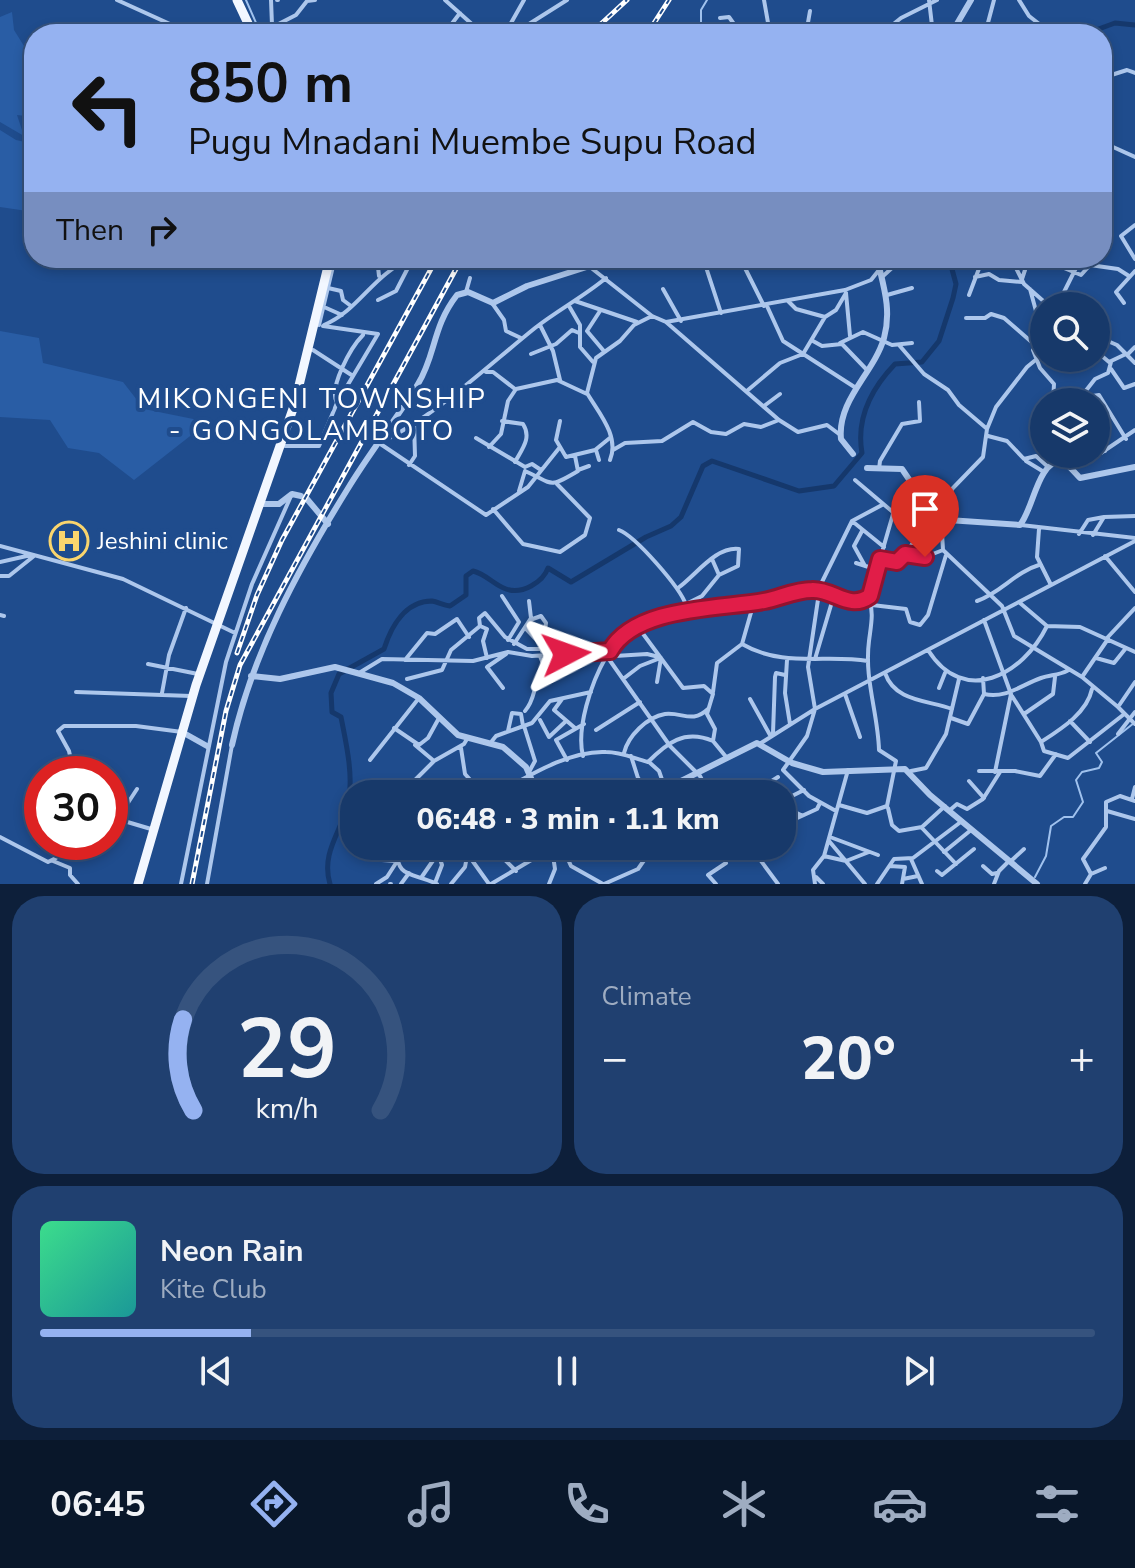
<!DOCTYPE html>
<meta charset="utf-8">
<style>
:root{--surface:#17396a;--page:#204070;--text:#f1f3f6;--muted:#9eacc1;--line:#36537e;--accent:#95b2f1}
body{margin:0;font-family:"Nunito Sans",sans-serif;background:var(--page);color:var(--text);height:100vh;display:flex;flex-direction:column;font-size:30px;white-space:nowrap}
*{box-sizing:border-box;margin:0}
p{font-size:26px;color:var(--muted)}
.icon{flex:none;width:44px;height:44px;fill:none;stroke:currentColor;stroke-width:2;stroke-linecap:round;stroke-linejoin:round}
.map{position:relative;height:884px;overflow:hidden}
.panel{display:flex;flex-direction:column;gap:12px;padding:12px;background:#0d1f3a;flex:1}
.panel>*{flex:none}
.banner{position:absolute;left:24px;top:24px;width:1088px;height:244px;border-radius:32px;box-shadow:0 4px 12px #0003,0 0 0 2px var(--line);background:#95b2f1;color:#111;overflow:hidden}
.tools{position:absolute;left:1030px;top:292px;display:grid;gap:16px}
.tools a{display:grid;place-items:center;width:80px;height:80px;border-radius:50%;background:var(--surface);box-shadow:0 4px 12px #0003,0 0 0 2px var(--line);font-size:40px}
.speed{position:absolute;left:24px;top:756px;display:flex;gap:16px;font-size:40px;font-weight:700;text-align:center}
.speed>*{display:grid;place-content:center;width:104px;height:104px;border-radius:50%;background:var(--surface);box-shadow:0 4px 12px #0003,0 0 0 2px var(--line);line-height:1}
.speed .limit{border:12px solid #d22;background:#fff;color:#111}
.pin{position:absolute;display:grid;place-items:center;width:68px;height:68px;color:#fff;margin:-82px -34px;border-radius:50% 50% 50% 0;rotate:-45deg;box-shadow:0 0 8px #0007}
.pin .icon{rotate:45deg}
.me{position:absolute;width:88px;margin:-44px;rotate:86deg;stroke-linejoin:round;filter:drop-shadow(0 0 6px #0008)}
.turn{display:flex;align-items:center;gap:28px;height:168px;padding:0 32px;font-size:36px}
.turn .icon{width:104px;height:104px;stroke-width:2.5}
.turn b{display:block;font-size:56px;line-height:68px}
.then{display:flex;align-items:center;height:76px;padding:0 32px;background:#0003;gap:16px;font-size:30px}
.big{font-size:60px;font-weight:800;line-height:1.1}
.panel .card{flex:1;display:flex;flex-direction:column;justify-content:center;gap:12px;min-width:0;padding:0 28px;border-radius:32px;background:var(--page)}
.panel .dial{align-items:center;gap:0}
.dial svg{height:208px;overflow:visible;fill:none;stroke:var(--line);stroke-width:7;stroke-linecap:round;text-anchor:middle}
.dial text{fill:var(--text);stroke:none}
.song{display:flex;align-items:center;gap:24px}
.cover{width:96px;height:96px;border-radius:12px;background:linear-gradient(135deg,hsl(150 70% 55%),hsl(180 70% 35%))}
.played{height:8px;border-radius:4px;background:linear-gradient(90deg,var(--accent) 20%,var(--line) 20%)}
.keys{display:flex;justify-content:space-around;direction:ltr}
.heat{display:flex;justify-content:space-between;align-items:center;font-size:44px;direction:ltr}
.panel .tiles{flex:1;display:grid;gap:12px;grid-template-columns:1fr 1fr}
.card:last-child{grid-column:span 2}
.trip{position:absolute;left:340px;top:780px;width:456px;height:80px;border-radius:32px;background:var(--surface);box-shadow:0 4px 12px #0003,0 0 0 2px var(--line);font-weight:800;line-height:80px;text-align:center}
.dock{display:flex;height:128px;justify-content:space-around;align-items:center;background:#09172a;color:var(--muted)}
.dock .icon{width:56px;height:56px}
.dock .selected{color:var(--accent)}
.dock b{font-size:36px;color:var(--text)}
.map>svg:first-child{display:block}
.green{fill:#295da5}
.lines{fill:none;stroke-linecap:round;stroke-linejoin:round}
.stream{stroke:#a0c2ee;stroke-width:2}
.river{stroke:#15386c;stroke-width:5}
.minor{stroke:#adc7ec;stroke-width:4}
.tertiary{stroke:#adc7ec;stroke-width:6}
.primary{stroke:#f2f7ff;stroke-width:9}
.rail-casing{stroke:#fff;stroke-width:5}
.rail{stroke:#1f4c8d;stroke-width:2;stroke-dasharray:6;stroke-linecap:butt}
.route-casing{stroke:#92132f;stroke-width:20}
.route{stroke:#e11d48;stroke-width:14}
.labels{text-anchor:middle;stroke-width:8;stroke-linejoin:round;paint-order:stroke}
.poi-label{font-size:24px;fill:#fff;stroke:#1f4c8d;text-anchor:start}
.quarter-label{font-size:28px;letter-spacing:2px;fill:#fff;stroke:#1f4c8d}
</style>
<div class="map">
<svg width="1135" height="884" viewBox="0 0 1135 884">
<rect width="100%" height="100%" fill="#1f4c8d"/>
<path class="green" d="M12,12L14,30L34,62V117L17,115L24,136L0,122V17Z
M0,130L16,140L34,144V212L0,207Z
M0,331L39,338L43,363L123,382L144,409L208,422L134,480L99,453L68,448L50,420L0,417Z"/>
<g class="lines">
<path class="stream" d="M246,0L260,32
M501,32L502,34
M701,32V10L707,0
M1035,877L1046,856L1051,826L1064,817H1073L1083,802L1076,780L1082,772L1099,768L1102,762L1096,753L1134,723"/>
<path class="river" d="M1085,34L1115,23L1135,25
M330,884C320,851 344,829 349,799C353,772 346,743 341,717L332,712L331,693L339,674L384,649C391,627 405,601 432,601C438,602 443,605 450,606L466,595V576L473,571C486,574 494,585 506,589C522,595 543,582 548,568L571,582L646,537L671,526L681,517L703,466L712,461L799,491L834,486L862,453C856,419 871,389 895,364L922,362L939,341L953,298L956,284L949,258"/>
<path class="minor" d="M117,0L192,34
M271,0L272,25
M277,0H278
M445,0L483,34
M764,0L770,34
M929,0L933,34
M1019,0L1029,16L1052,34
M720,18L729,17L741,34
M506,32L529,24L567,0
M506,32L524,0
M259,34L296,15L307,1L315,0
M444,34L460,13
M806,34L810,11
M881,34L901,18L937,0
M985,34L994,0
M1102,78L1127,70L1135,73
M1102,142L1135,157
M1135,225L1121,236L1135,259
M377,258L379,276
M703,258L721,313
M740,258L764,306
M1011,258L1024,284L1049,306
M1042,259L1081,275L1090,265L1118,269L1129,276
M590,267L652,316L666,322L845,290L871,280L879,270
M882,277L903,258
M975,277L989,274L999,280L1022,282
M1022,279L1029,258
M328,288L341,291L343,300L351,306
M663,289L681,321
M1030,289L1039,322
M466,292L470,278
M846,293L850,336
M887,295L912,288
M969,295L983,258
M378,300L396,291L413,258
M575,301L637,322
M788,301L796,309L825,317L836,310L846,293
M492,303L504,320L506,331L521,338
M1124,303L1116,292L1135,271
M569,306L580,325V347L593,362
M767,306L783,341L856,388
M1057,306L1081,258
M324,307L342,315
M600,311L587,331L603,350
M966,318H985L991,314L1004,318L1035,345
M666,322L779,420L798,432L827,425L839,434
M319,325L335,258
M324,325C360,310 373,273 413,258
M540,325L553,351L560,380
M1044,333L1033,350L1040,368L1054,384L1053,402
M1096,336L1117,345L1126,354
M813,341L822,346L842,344L867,370
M840,343L863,332L892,345L912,343
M899,345L924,374L948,390L959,405L986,428
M313,350L353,376
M1096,351L1109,362L1126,354L1135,363
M531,354L556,344L572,330L579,333
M1127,355L1135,347
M1111,369L1124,388L1135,384
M486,372H493L515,389
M748,390L780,363L803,354L825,317
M1080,398L1099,395L1126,439
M1077,402L1095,379L1108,373L1111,362
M337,403C328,388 351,347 363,335
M764,406L780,394
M502,421L523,424C532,438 522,449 515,462
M560,421L556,440L566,457L595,450L611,437
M988,436L1007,441L1024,459L1036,456L1047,466
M1096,436L1105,451
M476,438L525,467L532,464L541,470
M379,443L486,515L528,487L560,447
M380,443C438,414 484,369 535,328C558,310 583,297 606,278
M285,446H319L337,403L378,334L323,326
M489,447L501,434L508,401L516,389L557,380L587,394
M596,450L599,460
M613,450L625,443L662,441L693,422L711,432L726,434L744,424L761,427L779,420
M610,460C620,436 598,412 587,393L596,358L620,341L634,325L652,316
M1063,460L1101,453L1135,430
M1026,461L1044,472
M409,465L415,456L414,423
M879,469L880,461L902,424L920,421L919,402
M578,470L589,466
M525,471C554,484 548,489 578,471L575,456
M855,480L894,513
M519,491L525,471
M493,509L523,544L560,552L585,535L590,518L557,484
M941,516L943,550L1002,606L1014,636L1082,677L1118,707
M852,521L884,547
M1021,525L1135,538
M1039,529L1037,557L1050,583
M619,530C635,536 680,587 686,605
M862,531L854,546L865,566
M1079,534L1088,520L1104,517
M1093,535L1104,517L1135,516
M0,546L123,579L235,633
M905,554L953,488L983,457L987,429L996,407L1027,367L1044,353
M1105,556L1135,592
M712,559L719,575
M880,559L896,562L905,554L925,557L943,550
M0,562L31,555
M856,563L875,569
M0,576H9L34,556
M678,588C696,575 716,546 739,549L738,566L719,575L702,596L686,604
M502,596L519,622L508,640
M977,601C1001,593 1015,572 1039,565
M1020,603L1047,626L1080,627L1135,652
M872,605L906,609L910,622L920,625L928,615L946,555
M0,615L4,616
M530,620L541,616L546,623L542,651
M984,620L1011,694L995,772
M480,626L479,618L485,613L505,637L527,649H593
M638,627L683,688L704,686L713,694L707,714L715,729L713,741
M526,629L543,647
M1107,638L1135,608
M514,644L531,618L529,601
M742,644C783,668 825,654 868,661
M928,650C964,707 1023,675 1047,626
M610,651L615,656L647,654L659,657
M606,655L670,746L700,776L709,794
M1096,658L1114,663L1126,648
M815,659L834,595
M405,660L427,633L435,634L457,619L469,637
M787,660L785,693L790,724
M148,664L198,674
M359,673L382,659L473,661L508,652L532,656L610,651C639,604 715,610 763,601C779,598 794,591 811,590C833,589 846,609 869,597
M885,673C895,702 928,700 952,709
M1082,677L1108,639
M983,678L984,694C1006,699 1021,685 1041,678C1050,675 1059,675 1067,671
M407,679L442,670L451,650L480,626L487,629L483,641L487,658
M623,679L640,666L658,659
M657,682L661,658
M1135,682L1118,707L1135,724
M503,688L487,667L506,654
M939,688L945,673
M76,692L191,696
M713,692L717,663L742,644L754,602
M162,693L169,655L186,608
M845,694L860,737
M1012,696L1041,742C1061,729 1087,713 1092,689
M562,699L554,710L575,728
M750,699L770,735
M525,711C537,698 532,682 545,669L540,656
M1024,714L1053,694L1055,677
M951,718L968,724L984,694
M540,720L549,737L565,722
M1070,721L1090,742
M524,726L535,761L529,772
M394,728L419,745L428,738L439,718
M596,730L640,702
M508,731L512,713L521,714L523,726
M773,733L775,677L776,673L785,675
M1118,734L1135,712
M492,741L496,736L532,723L550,701L591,692
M1041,742L1044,751L1068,758L1123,715
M761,743L815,709L1135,541
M415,745L434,761
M461,748L465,774L483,794
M624,753C628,736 647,717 665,714C683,712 692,724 708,709
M583,756C576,729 591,683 606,657
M631,756L638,778L650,794
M370,760L419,698
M567,760L556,740L584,724
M649,762L659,771L667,794
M911,771L926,768L946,734L959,679
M979,771H1015L1040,776L1056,754
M74,774L69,751L58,731L64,726H136L182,732
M969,781L984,798
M767,786L792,796L804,790
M137,789L122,812L124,821L151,829
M401,794L434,761L464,744L467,739
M442,794L455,784L462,789
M458,794L468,780
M496,794C527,777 569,750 606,752C621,752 633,758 648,762C667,743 684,729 713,741L727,758
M740,794L756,791L778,777
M1132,799L1135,787
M839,805L867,813L887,806L896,761L879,750C878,713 864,679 869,641C871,625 874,613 869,597L898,497L910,482
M782,806L801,815
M888,808L892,825L899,831L922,827L945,806
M950,810L957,804L967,809L983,799L1000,772
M836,811L809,796L783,770L807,736L815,709L808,667L820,586L852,521L882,505
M1107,811L1135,819
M782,825L817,809L820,803
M922,828L956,864
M0,837L48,862L56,858L61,842
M830,837L878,855
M829,841L865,884
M359,846L360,852L371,847
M397,846C395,879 412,872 437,884
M491,846L516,871
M562,846L571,866L603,884
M750,846L778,884
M371,847L382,860L396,861
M944,852L971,830
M469,856L489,884
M824,856L846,861L869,852
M911,859L922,884
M53,861L70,868V875L78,884
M1011,861L1024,849
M890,866L905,867L902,884
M983,866L992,874L997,873
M937,871L942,875L974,849
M1091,874L1105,868
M816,877L823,884
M421,878L443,846
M903,879L918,876
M435,883L442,865L438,853
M181,884L226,662L252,584L291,496
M207,884L232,745
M376,884L387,877L396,863
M390,884H391
M401,884L409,873
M451,884L465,867L469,846
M491,884L555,846
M549,884L555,869L552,849
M604,884L638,869L654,846
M716,884L708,875L726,863
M815,884L813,870L824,856L848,770
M877,884L894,859L913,858L962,821
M994,884L999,871L1008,862
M1085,884L1091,874L1083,859L1106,827V802L1120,796L1135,801"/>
<path class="tertiary" d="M951,34L971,0
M853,454L841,439C837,400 874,373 884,338C892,309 883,285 877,258
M867,468L902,469L925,503L948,520L1020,525C1034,508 1037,461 1063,460L1080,478L1135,467
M307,499L328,524
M260,504H279L292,494L301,496
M251,676L280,679L335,667L393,683L419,698L458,735L503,747L526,767L538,794
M182,732L207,746
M232,745C252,654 298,569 347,490C369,453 396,420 418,384C436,355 432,327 457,295L468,292L493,303L527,286L615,258
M655,794L757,743L792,763L823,772L905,769L930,795L1037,884"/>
<path class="primary" d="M237,0L253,34
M138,884L196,685L294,406L330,258"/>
<defs>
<path id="rail" d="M590,34L627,0
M647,34L669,0
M237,653L257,595L282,540L437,258
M192,884L226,711L240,665L462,258"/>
</defs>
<use href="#rail" class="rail-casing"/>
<use href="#rail" class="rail"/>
</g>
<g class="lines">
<defs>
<path id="route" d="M566,654L610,651C635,606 721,609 764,601C780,598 795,590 812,590C834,589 849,611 870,596L880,559L897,562L905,554L925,557"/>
</defs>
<use href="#route" class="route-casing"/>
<use href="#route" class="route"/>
</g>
<defs>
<symbol id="hospital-ring" viewBox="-11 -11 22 22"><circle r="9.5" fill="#1f4c8d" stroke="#fad56d" stroke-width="1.5"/><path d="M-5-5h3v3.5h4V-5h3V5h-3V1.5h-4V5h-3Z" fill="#fad56d"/></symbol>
</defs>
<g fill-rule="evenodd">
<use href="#hospital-ring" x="47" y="519" width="44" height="44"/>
</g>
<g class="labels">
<g class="poi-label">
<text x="97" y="549">Jeshini clinic</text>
</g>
<g class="quarter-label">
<text x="312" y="408">MIKONGENI TOWNSHIP<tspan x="312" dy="32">- GONGOLAMBOTO</tspan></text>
</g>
</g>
</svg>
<div class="tools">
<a><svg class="icon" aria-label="search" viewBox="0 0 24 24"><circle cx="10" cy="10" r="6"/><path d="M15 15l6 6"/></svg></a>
<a><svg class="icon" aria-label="layers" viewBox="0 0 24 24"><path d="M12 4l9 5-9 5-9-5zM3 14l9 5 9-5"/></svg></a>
</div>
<div class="speed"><div class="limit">30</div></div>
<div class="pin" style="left:925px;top:557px;background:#d93025"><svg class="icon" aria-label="arrive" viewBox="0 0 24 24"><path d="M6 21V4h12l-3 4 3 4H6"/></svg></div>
<svg class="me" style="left:566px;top:654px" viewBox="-20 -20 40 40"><path d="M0-17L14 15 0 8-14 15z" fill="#e11d48" stroke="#fff" stroke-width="4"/></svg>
<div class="trip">06:48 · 3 min · 1.1 km</div>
<div class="banner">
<div class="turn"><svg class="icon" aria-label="left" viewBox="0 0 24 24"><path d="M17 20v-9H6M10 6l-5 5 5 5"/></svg><div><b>850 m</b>Pugu Mnadani Muembe Supu Road</div></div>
<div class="then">Then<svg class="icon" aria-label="right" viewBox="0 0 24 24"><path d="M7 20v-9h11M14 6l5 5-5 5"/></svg></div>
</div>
</div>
<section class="panel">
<div class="tiles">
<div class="card dial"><svg viewBox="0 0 100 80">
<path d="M14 69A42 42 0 1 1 86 69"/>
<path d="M14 69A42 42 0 0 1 10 34" stroke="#95b2f1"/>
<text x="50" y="56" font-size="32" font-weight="700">29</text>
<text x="50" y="72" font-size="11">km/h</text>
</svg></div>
<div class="card"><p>Climate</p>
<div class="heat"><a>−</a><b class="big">20°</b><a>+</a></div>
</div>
<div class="card">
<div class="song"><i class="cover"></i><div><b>Neon Rain</b><p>Kite Club</p></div></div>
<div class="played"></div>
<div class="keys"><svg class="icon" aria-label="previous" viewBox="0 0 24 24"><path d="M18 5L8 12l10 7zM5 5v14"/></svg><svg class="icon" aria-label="pause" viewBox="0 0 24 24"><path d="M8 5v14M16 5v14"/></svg><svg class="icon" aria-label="next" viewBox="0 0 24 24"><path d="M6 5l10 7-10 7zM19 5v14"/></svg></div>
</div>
</div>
</section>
<nav class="dock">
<b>06:45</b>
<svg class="icon selected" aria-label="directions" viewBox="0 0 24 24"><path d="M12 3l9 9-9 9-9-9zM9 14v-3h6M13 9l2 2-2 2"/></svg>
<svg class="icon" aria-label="music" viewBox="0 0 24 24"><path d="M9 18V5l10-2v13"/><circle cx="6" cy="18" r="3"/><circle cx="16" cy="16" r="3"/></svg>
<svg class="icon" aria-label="phone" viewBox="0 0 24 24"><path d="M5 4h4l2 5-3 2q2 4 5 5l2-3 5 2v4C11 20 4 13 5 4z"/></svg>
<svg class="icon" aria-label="climate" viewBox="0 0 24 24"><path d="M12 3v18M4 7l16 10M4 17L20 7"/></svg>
<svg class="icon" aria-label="car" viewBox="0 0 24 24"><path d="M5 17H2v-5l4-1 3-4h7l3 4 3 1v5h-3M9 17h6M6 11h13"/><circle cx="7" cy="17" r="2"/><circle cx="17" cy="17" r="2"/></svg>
<svg class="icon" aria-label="filters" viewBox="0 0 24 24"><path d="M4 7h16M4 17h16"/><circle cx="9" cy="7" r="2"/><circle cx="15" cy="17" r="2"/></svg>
</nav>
